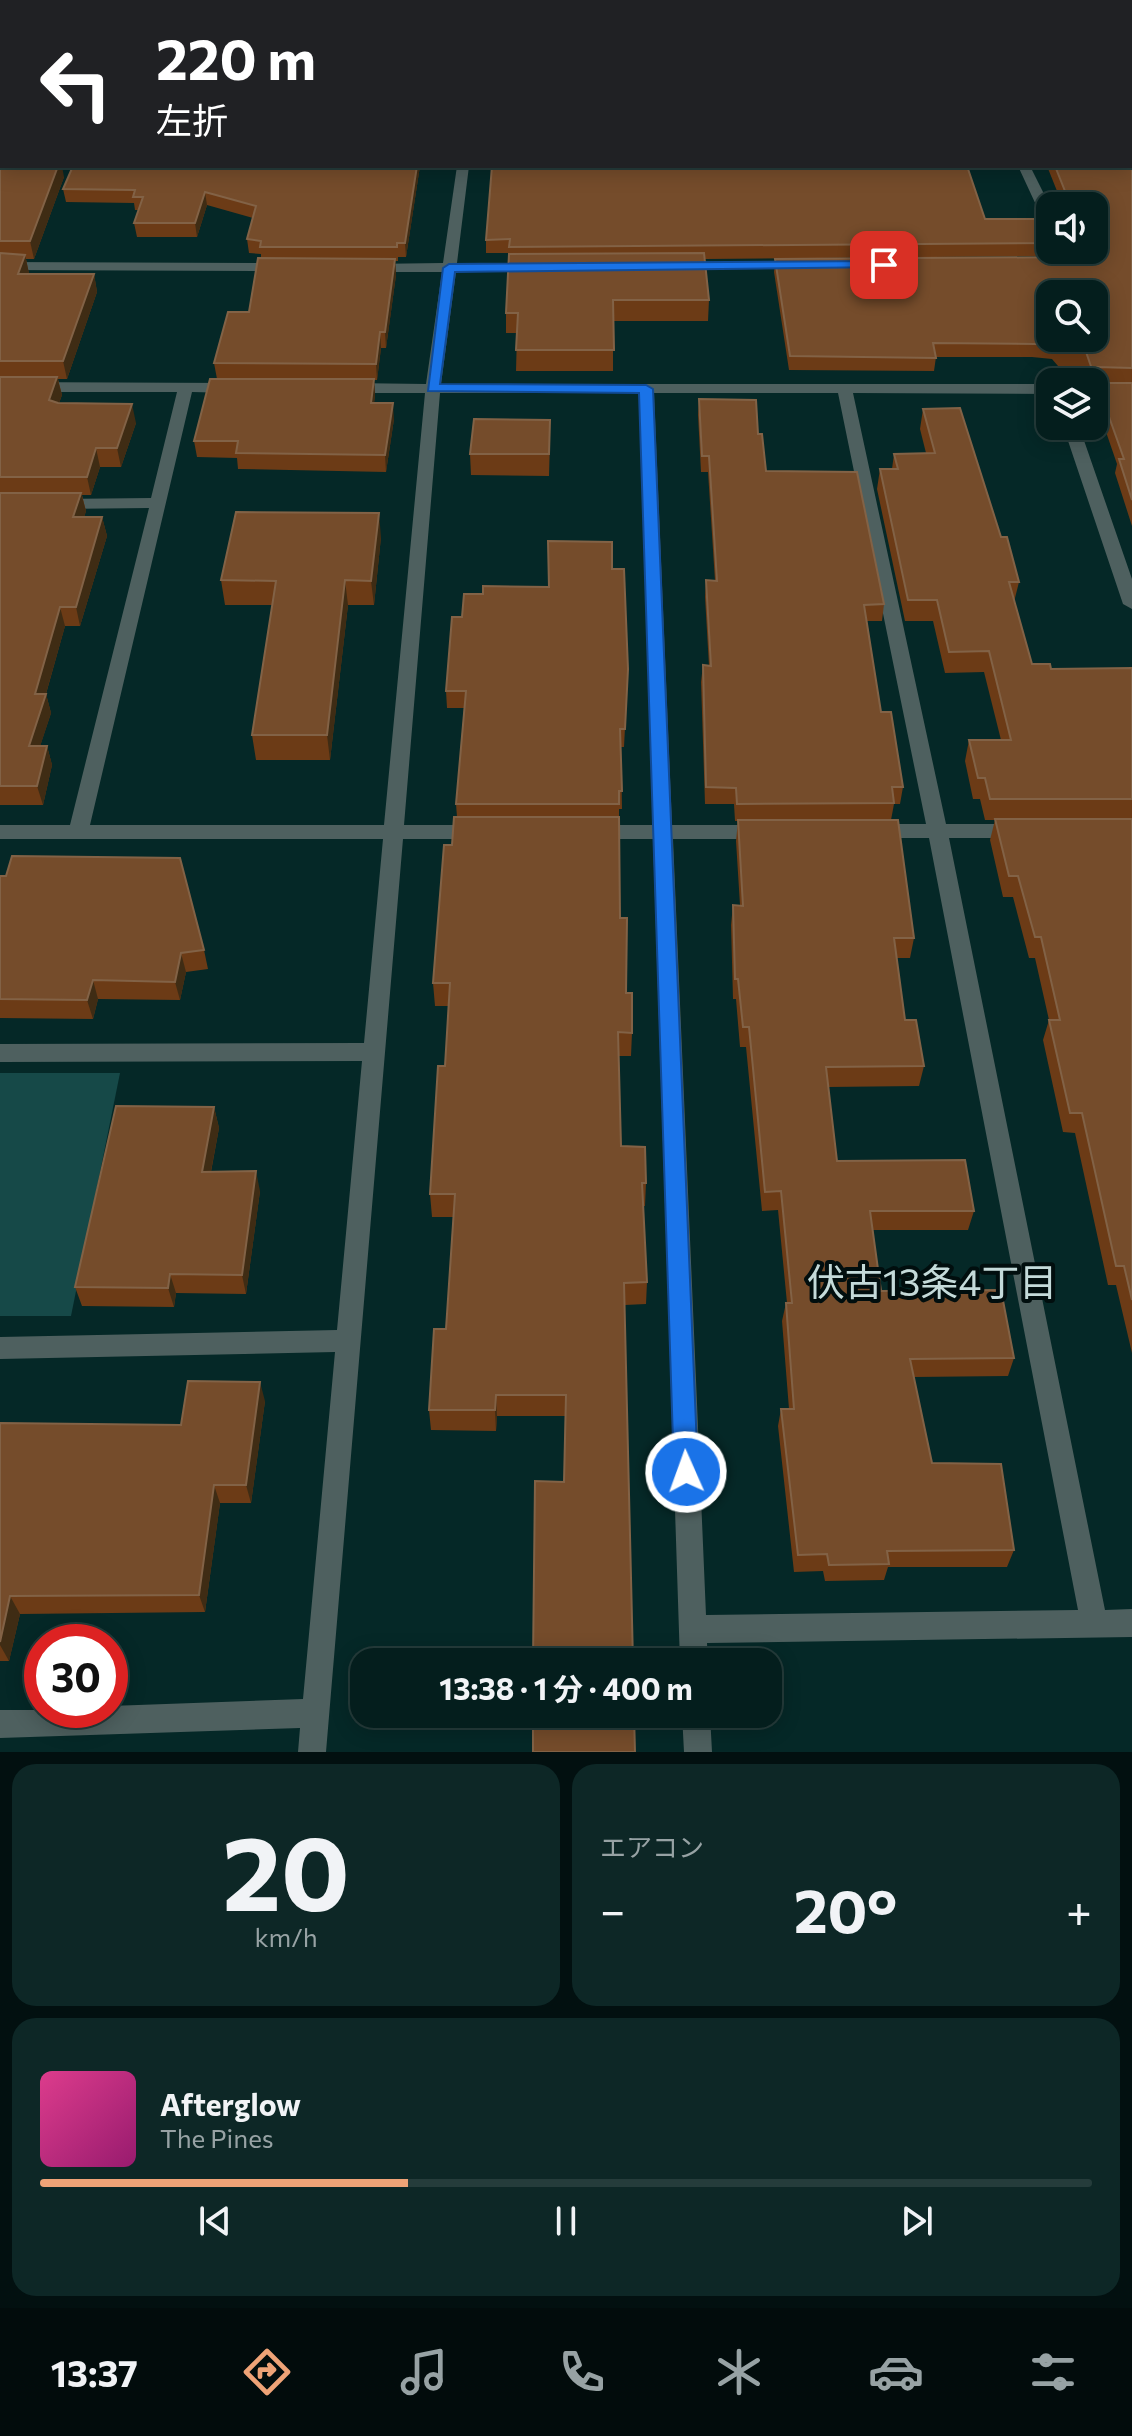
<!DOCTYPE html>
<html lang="ja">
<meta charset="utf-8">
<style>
:root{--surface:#041e1d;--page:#0d2726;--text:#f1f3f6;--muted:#97a2a4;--line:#253c3b;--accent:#efa377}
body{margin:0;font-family:Commissioner,"Noto Sans JP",sans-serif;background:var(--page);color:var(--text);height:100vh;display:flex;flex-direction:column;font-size:30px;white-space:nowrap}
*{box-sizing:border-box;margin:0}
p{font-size:26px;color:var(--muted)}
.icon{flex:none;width:44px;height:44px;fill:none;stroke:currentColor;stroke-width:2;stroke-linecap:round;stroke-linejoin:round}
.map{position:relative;height:1752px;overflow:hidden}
.drawer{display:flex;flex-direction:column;gap:12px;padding:12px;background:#021010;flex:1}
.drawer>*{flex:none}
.guide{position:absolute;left:0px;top:0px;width:1132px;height:168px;box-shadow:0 4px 20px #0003,0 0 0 2px var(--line);background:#202124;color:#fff;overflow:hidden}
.tools{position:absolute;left:1036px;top:192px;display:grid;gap:16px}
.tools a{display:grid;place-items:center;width:72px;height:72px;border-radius:16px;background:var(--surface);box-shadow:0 4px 20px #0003,0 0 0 2px var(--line);font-size:40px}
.speed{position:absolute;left:24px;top:1624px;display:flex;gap:16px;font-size:40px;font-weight:700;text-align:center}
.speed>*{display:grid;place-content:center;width:104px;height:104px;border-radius:50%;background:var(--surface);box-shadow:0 4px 20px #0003,0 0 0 2px var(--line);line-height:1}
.speed .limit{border:12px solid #d22;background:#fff;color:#111}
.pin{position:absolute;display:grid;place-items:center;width:68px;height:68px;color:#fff;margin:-34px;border-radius:16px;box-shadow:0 4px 12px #0006}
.me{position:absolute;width:88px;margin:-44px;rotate:358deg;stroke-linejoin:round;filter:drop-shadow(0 0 6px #0008)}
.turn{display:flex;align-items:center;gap:28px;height:168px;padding:0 24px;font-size:36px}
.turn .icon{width:104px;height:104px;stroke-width:2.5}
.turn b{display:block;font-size:56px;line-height:68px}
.big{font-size:60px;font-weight:700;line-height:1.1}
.drawer .tile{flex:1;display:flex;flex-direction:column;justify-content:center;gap:12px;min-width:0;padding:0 28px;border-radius:24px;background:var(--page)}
.drawer .dial{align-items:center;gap:0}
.dial b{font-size:104px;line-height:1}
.song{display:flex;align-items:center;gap:24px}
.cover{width:96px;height:96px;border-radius:12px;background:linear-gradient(135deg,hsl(330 70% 55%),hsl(320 70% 35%))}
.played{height:8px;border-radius:4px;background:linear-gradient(90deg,var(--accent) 35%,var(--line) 35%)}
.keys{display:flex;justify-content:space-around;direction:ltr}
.heat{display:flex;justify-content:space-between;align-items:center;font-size:44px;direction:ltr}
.drawer .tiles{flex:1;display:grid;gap:12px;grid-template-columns:1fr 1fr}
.tile:last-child{grid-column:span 2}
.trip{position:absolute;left:350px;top:1648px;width:432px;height:80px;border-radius:24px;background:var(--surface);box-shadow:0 4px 20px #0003,0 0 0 2px var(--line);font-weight:700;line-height:80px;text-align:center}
.tabs{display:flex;height:128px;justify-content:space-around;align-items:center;background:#020c0c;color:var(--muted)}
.tabs .icon{width:56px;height:56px}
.tabs .active{color:var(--accent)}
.tabs b{font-size:36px;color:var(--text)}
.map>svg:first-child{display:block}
.green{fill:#164948}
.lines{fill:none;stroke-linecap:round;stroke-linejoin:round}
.minor{fill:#4e605f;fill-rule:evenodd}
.tertiary{fill:#4e605f;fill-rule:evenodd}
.wall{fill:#6c3b16}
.shaded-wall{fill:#3f2c14}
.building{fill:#754c2b;stroke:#826246;stroke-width:2;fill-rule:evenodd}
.route{fill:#1a73e8;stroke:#114b97;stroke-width:2}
.labels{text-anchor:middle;stroke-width:8;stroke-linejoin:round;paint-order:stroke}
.near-neighbourhood-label{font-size:38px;fill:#c4dad9;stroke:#010e0e}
</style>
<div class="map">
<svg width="1132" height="1752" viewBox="0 0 1132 1752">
<rect width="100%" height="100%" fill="#052827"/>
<path class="green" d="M0,1073H120L71,1316H0Z"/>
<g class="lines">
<path class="minor" d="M58,0H70L57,2Z
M2,128V139L0,140V129Z
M0,155H2V163H0Z
M457,166H469L457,263H534L541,267L534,271L456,272L441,384H1050V394L853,393L946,824H1020L1030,831L1020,838H949L1105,1610L1132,1609V1637L707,1643L708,1662H680L653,839H592L582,832L592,825H653L639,393H440L404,825H480L490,832L480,839H403L326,1752H298L300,1728L0,1738V1710H110V1706L303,1699L335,1352L0,1359V1337L337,1330L362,1061L0,1062V1044L364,1043L383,839H0V825H70L149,508L58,509L50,504L58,499L151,498L177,392H0V382L234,383L242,388L234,393L192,392L90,825H384L425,393H350L342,388L350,383L426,384L442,272H370L363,268L370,264L443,263ZM654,393H838L926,824H872L862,831L872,838H929L1078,1610L706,1615L673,839H764L774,832L764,825H672Z
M1018,166H1030L1050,206V224L1043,220Z
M0,262L282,263L289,267L282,271L0,270Z
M682,262L802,261L809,265L802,269H677L675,266Z
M1063,426H1079L1132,579V609L1123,604Z
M682,1714H710L712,1752H684Z"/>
<path class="tertiary" d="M1107,0H1119L1120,2H1108Z
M1130,31H1132V41H1130Z"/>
</g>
<path class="wall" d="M1130,104L1132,108V382H1089L1083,366H1058L1052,359L1032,357H936L934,371L789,370L774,272L775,259L1074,257L1076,255L1073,250H1094V206H1063L1047,166H1130Z
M0,160L64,177L34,259H26L29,274H94L97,292L67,379H58L62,395L59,403L136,423L121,467H100L91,495H82L86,511L84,517H102L107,536L80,626H65L46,694L51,713L40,746H47L52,765L43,805H0Z
M73,166H420L406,257H398V261H395L396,275L386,348H381L377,380H374L375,395L374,403L394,419L386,472L238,469L237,458L197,457L194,441L217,379L214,363L249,312L261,258V254L249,253L247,239L253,218L207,205L197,237H137L134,223L138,210H135L134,203L66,202L63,189Z
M985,219H1050V250H1058L1057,256L705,259L709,300L708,321H613V371H516L517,333H506V313L510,253H486V240Z
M1097,383H1132V526L1115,473L1117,464L1094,397Z
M699,399L758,434L766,471L884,604L882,621H867L881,712L903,787L900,804H894L891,820L914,938L910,958H896L905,1020L924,1066L919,1086L828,1087L837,1161L974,1211L968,1230H873L881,1291L1014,1358L1008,1376L914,1377L932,1463L1014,1550L1007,1567H888L884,1580L825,1581L823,1571L794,1572L778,1426L781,1409H789L782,1321L786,1303H787L778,1210L762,1211L746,1047H740L736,999H733L731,925L733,905H740L736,841L738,821H735L734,804H705L701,682L703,665L709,666L705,597L706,580L715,581L708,472H701L698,415Z
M923,409L1001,537L1019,582L1014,602L1032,664L1051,669L1132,668V1353L1116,1285H1108L1075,1133L1063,1132L1043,1040L1049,1020L1035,958H1029L1013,897H1003L990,840L995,820H985L980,799H973L965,761L969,740H1001L984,672L945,673L933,621H905L877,489L880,469H892L894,454L926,453L920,429Z
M550,441L549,476L471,475L470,454Z
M381,537L374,605H348L330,760H256L252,735L272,605H225L221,580Z
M612,569L628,669L624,747H621L622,809H619V817L620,918L626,993L632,1033L631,1056H619L621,1146L646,1183L645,1206H643L647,1282L646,1304L625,1305L564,1482L565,1416H497L496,1431L431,1430L429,1410L446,1329L453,1217H432L430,1194L445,1066L449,1006H435L433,983L452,845L457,817L456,804L464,708H447L446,691L462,617L483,594L549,587Z
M0,876L204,950L208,969L186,972L180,1000L98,999L93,1019L0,1018Z
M214,1107L219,1128L211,1172L260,1191L246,1294L176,1293L174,1307L82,1306L75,1287Z
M265,1401L251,1503H220L205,1612L20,1614L9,1661H0V1423L181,1425Z"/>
<path class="shaded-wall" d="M38,0H49L48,2H37Z
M2,77V101L0,105V81Z
M58,166H62L64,177L34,259L30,241Z
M417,166H420L406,257L405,243Z
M205,192L207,205L197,237L195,223Z
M25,255L29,273L22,292L18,274Z
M395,259L396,275L386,348L385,332Z
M94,274L97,292L67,379L63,361Z
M380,332L381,348L377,380L376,364Z
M57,377L62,395L53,419L49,400Z
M374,379L375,395L372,419L371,403Z
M393,403L394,419L386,472L385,455Z
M132,404L136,423L121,467L117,448Z
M96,448L100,467L91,495L87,477Z
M81,493L86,511L78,536L73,517Z
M379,513L381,537L374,605L371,581Z
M102,517L107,536L80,626L76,607Z
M345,580L348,605L330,760L327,735Z
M60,607L65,626L45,697L46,694L51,713L34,765L29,746L35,694Z
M47,746L52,765L43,805L37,786Z
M181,953L186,972L180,1000L175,982Z
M93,980L98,999L93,1019L87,1000Z
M214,1107L219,1128L207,1192L202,1172Z
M256,1171L260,1191L246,1294L242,1275Z
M170,1274L176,1293L174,1307L168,1288Z
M260,1382L265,1401L251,1503L246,1485Z
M496,1395L497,1416L496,1431L495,1410Z
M214,1485L220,1503L205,1612L199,1595Z
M10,1596L20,1614L9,1661L0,1645V1642Z"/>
<path class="building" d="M0,0H38L37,2H2V77L0,81Z
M325,0H1089L1090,2H325Z
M1130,104L1132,108V143L1130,144Z
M1130,144L1132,151V368L1097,367L1094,375L1086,352H1062L1055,345L1035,344L933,343L936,358L790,356L775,259L1074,257L1084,250H1094V206H1071L1055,166H1130ZM1050,294H1094V338H1050Z
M0,160H2V166H58L30,241H0Z
M73,166H417L405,243H397V247H260L261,241L247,239L256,206L205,192L195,223H134L143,197H133L135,190L63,189Z
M492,166H967L985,219H1050V243L509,247L510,239L486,240Z
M0,253L25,255L18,274H94L63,361H0Z
M704,253L709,300H613L614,350H516L518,313H506L509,254Z
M258,258L395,259L385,332H380L376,364L214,363L228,312H249Z
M0,377H57L49,400L58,403L132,404L117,448H96L87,477H0Z
M210,379H374L371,403H393L385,455L236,453L238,441H194Z
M1097,383H1132V500L1119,459H1124Z
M699,399L756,400L758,434H762L766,471L857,472L884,604L864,605L881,712H891L903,787H892L894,803L737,804L736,788L706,787L703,665L711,666L706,580L717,581L709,456H702Z
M960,408L1001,537H1007L1019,582H1009L1032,664H1050L1051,669L1132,668V799H990L985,778H978L969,740H1011L989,651L949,652L937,600H908L880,469H898L894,454L935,453L923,409Z
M474,419L550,420L549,454H470Z
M0,493H81L73,517H102L76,607H60L35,694H46L29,746H47L37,786H0Z
M236,512L379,513L371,581L345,580L327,735H252L276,581L221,580Z
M548,541L612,542V569H624L628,669L625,729H620L622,791H619V804H456L466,691H446L452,617H462L464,594H483V586L549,587Z
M454,817H619L620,918H627L626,993H632V1033L618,1032L621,1146L645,1147L646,1183H642L647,1282L624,1283L633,1662H533L535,1481L564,1482L566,1395H496L495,1410H429L434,1329H446L455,1194H430L438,1066H445L450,983H433L444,845H452Z
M995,819H1132V1300L1124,1266H1116L1082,1113H1070L1049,1020H1060L1041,937H1035L1018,876H1009Z
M738,820H898L914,938H894L905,1020H916L924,1066L826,1067L837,1161L965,1160L974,1211H870L881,1291L1001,1290L1014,1358L910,1359L932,1463L1001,1464L1014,1550L887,1551L889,1564L829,1565L827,1554L798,1555L781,1409H794L786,1303H792L781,1191L765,1192L749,1027H743L738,979H735L733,905L743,906Z
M12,856L180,858L204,950L181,953L175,982L93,980L87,1000L0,999V876H6Z
M116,1106L214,1107L202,1172L256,1171L242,1275L170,1274L168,1288L75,1287Z
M188,1381L260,1382L246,1485H214L199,1595L10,1596L0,1642V1423L181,1425Z
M533,1714H634L635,1752H533Z"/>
<path class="route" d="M884,261L890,265L889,267L455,272L440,384L646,385L653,389L698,1472L694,1480L686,1483L678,1480L674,1472L639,393L428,391L443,268L449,264Z"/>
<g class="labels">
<g class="near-neighbourhood-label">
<text x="932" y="1296">伏古13条4丁目</text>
</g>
</g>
</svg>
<div class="tools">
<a><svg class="icon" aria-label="sound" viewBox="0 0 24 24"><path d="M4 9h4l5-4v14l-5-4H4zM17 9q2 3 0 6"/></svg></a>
<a><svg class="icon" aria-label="search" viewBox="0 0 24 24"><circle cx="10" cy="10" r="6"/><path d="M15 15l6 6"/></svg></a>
<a><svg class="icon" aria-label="layers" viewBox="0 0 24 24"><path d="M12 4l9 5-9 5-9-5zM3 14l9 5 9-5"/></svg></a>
</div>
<div class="speed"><div class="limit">30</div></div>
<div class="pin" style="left:884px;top:265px;background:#d93025"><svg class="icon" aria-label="arrive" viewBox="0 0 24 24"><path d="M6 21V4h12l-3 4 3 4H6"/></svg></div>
<svg class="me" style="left:686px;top:1472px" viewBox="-20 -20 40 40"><circle r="17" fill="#1a73e8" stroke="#fff" stroke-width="3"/><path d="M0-11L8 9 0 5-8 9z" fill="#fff"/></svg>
<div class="trip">13:38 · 1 分 · 400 m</div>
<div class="guide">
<div class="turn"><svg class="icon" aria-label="left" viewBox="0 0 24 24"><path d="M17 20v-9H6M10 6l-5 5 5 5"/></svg><div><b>220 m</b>左折</div></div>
</div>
</div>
<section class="drawer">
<div class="tiles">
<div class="tile dial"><b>20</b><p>km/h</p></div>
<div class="tile"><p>エアコン</p>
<div class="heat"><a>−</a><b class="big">20°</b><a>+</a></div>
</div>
<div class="tile">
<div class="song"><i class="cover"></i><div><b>Afterglow</b><p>The Pines</p></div></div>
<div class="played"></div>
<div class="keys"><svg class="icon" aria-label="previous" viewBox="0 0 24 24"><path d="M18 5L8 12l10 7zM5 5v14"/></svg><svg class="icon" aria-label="pause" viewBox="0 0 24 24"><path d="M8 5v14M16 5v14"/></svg><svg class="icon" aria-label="next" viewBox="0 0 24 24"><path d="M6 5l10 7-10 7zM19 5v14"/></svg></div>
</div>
</div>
</section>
<nav class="tabs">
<b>13:37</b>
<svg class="icon active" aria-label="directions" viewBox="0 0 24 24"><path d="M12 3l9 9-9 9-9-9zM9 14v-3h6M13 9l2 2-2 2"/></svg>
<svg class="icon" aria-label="music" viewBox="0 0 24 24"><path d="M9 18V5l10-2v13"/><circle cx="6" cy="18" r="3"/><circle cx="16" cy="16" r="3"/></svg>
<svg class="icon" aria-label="phone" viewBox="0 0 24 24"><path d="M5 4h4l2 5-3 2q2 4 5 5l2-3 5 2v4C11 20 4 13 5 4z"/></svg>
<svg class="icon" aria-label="climate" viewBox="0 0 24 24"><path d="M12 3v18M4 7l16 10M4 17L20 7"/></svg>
<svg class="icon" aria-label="car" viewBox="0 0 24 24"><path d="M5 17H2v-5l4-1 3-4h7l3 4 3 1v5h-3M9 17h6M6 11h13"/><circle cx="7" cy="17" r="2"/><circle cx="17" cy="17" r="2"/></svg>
<svg class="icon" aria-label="filters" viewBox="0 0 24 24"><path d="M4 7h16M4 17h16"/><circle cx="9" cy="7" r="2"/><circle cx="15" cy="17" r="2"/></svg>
</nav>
